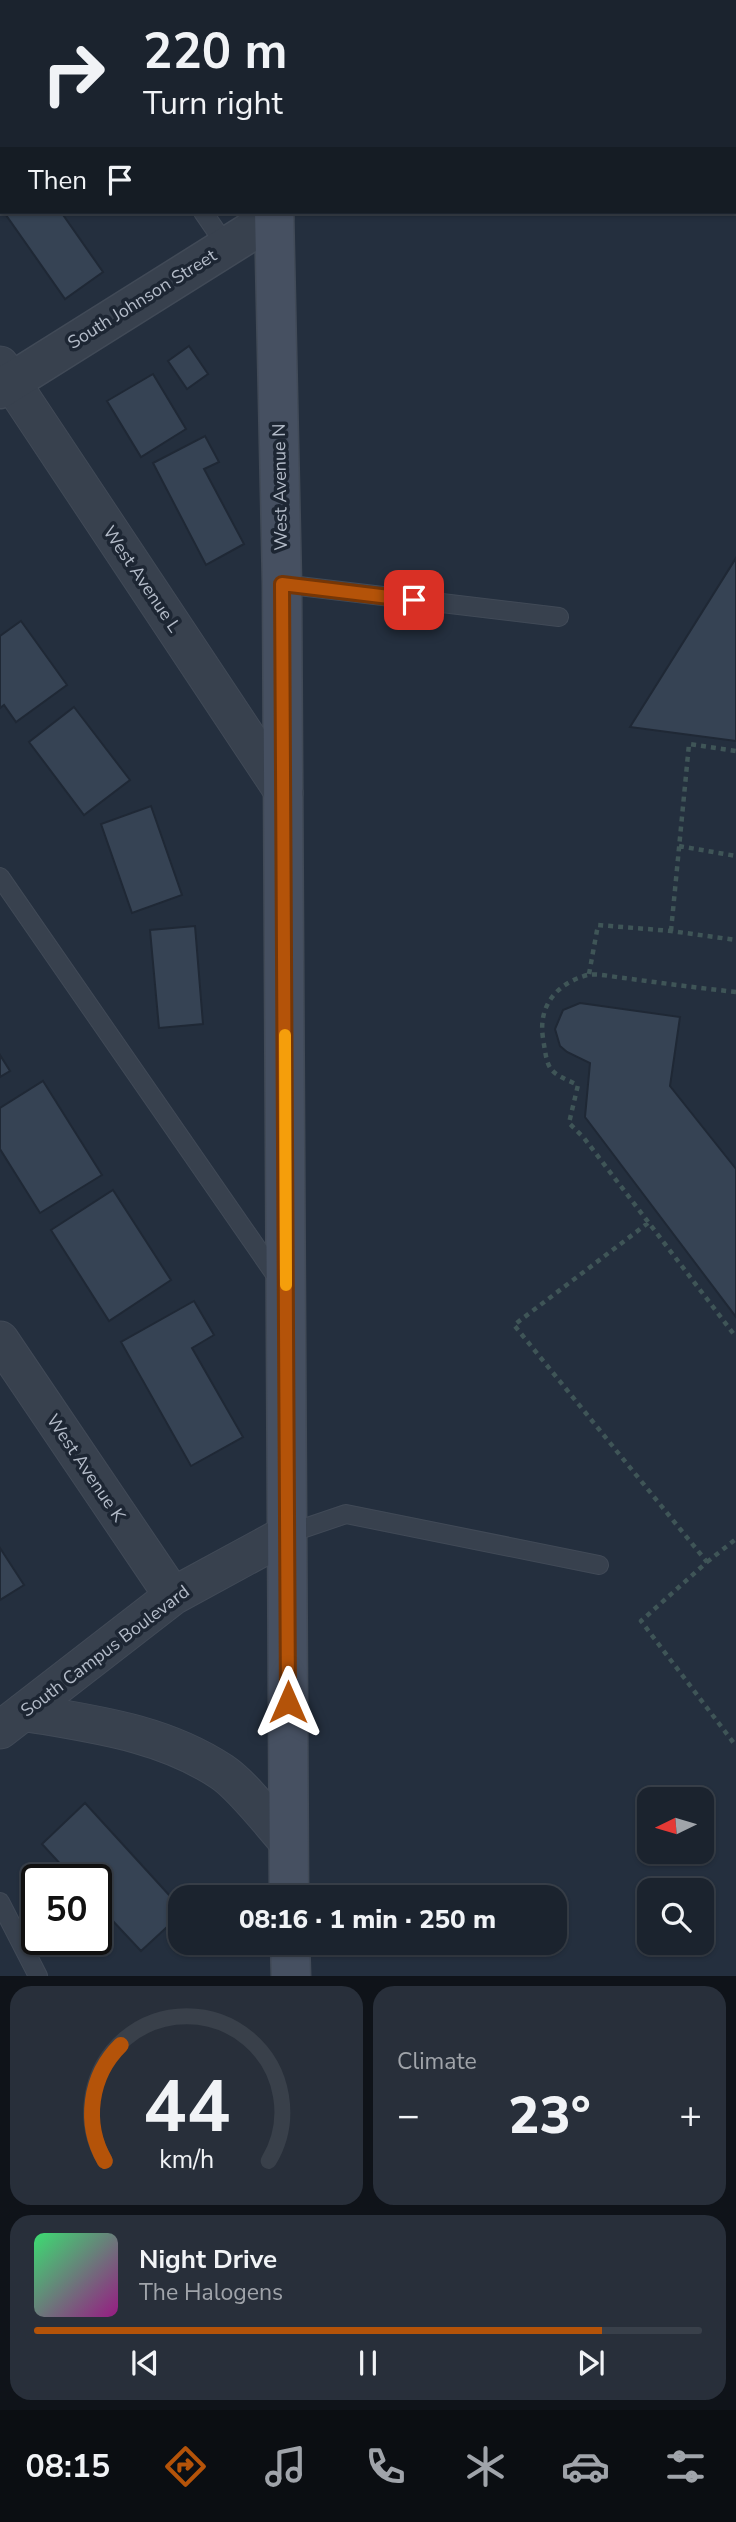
<!DOCTYPE html>
<meta charset="utf-8">
<style>
:root{--surface:#1b232e;--page:#282f3a;--text:#f1f3f6;--muted:#a0a4aa;--line:#39404a;--accent:#b45309}
body{margin:0;font-family:"Nunito Sans",sans-serif;background:var(--page);color:var(--text);height:100vh;display:flex;flex-direction:column;font-size:26px;white-space:nowrap}
*{box-sizing:border-box;margin:0}
p{font-size:23px;color:var(--muted)}
.icon{flex:none;width:38px;height:38px;fill:none;stroke:currentColor;stroke-width:2;stroke-linecap:round;stroke-linejoin:round}
.map{position:relative;height:1976px;overflow:hidden}
.details{display:flex;flex-direction:column;gap:10px;padding:10px;background:#0f1319;flex:1}
.details>*{flex:none}
.top-card{position:absolute;left:0px;top:0px;width:737px;height:214px;box-shadow:0 2px 5px #0004,0 0 0 2px var(--line);background:#1b232e;color:var(--text);overflow:hidden}
.needle{width:46px;rotate:265deg}
.fabs{position:absolute;left:637px;top:1787px;display:grid;gap:14px}
.fabs a{display:grid;place-items:center;width:77px;height:77px;border-radius:14px;background:var(--surface);box-shadow:0 2px 5px #0004,0 0 0 2px var(--line);font-size:35px}
.speed{position:absolute;left:21px;top:1864px;display:flex;gap:14px;font-size:35px;font-weight:700;text-align:center}
.speed>*{display:grid;place-content:center;width:91px;height:91px;border-radius:50%;background:var(--surface);box-shadow:0 2px 5px #0004,0 0 0 2px var(--line);line-height:1}
.speed .limit{border:4px solid #111;border-radius:10px;background:#fff;color:#111}
.pin{position:absolute;display:grid;place-items:center;width:60px;height:60px;color:#fff;margin:-30px;border-radius:14px;box-shadow:0 4px 10px #0006}
.me{position:absolute;width:77px;margin:-38px;rotate:0deg;stroke-linejoin:round;filter:drop-shadow(0 0 5px #0008)}
.turn{display:flex;align-items:center;gap:24px;height:147px;padding:0 28px;font-size:32px}
.turn .icon{width:91px;height:91px;stroke-width:2.5}
.turn b{display:block;font-size:49px;line-height:60px}
.then{display:flex;align-items:center;height:66px;padding:0 28px;background:#0003;gap:14px;font-size:26px}
.big{font-size:52px;font-weight:800;line-height:1.1}
.details .tile{flex:1;display:flex;flex-direction:column;justify-content:center;gap:10px;min-width:0;padding:0 24px;border-radius:21px;background:var(--page)}
.details .dial{align-items:center;gap:0}
.dial svg{height:182px;overflow:visible;fill:none;stroke:var(--line);stroke-width:7;stroke-linecap:round;text-anchor:middle}
.dial text{fill:var(--text);stroke:none}
.song{display:flex;align-items:center;gap:21px}
.cover{width:84px;height:84px;border-radius:10px;background:linear-gradient(135deg,hsl(140 70% 55%),hsl(310 70% 35%))}
.played{height:7px;border-radius:4px;background:linear-gradient(90deg,var(--accent) 85%,var(--line) 85%)}
.keys{display:flex;justify-content:space-around;direction:ltr}
.heat{display:flex;justify-content:space-between;align-items:center;font-size:38px;direction:ltr}
.details .tiles{flex:1;display:grid;gap:10px;grid-template-columns:1fr 1fr}
.tile:last-child{grid-column:span 2}
.trip{position:absolute;left:168px;top:1885px;width:399px;height:70px;border-radius:21px;background:var(--surface);box-shadow:0 2px 5px #0004,0 0 0 2px var(--line);font-weight:800;line-height:70px;text-align:center}
.dock{display:flex;height:112px;justify-content:space-around;align-items:center;background:#0b0e12;color:var(--muted)}
.dock .icon{width:49px;height:49px}
.dock .selected{color:var(--accent)}
.dock b{font-size:32px;color:var(--text)}
.map>svg:first-child{display:block}
.building{fill:#364354;stroke:#1f2835;stroke-width:2}
.lines{fill:none;stroke-linecap:round;stroke-linejoin:round}
.service-casing{stroke:#414a57;stroke-width:20}
.minor-casing{stroke:#414a57;stroke-width:39}
.tertiary-casing{stroke:#414a57;stroke-width:41}
.secondary-casing{stroke:#414a57;stroke-width:41}
.path{stroke:#3f5557;stroke-width:4.5;stroke-dasharray:5 5;stroke-linecap:butt}
.service{stroke:#38414e;stroke-width:18}
.minor{stroke:#38414e;stroke-width:37}
.tertiary{stroke:#38414e;stroke-width:38}
.secondary{stroke:#465061;stroke-width:38}
.route-casing{stroke:#753606;stroke-width:18}
.route{stroke:#b45309;stroke-width:12}
.slow{stroke:#f59e0b;stroke-width:12}
.labels{text-anchor:middle;stroke-width:7;stroke-linejoin:round;paint-order:stroke}
.street-label{font-size:18px;fill:#b4bcc9;stroke:#1d2633}
</style>
<div class="map">
<svg width="736" height="1976" viewBox="0 0 736 1976">
<rect width="100%" height="100%" fill="#242f3e"/>
<path class="building" d="M120,0H188L189,2H121Z
M633,0H736V41L735,2Z
M0,135L2,137L0,210Z
M11,212H61L103,272L65,299L6,215Z
M189,346L208,374L187,389L168,361Z
M153,374L186,429L141,457L107,401Z
M205,436L219,462L204,469L244,544L206,565L153,463Z
M736,558V741L630,727Z
M21,621L67,685L16,722L4,705L0,708V636Z
M74,707L130,780L84,815L29,742Z
M151,806L182,895L132,913L101,824Z
M195,926L203,1024L159,1028L150,930Z
M580,1003L680,1017L670,1086L736,1169V1317L585,1117L590,1063L567,1052L560,1046L555,1029L563,1010Z
M0,1055L10,1071L0,1077Z
M43,1081L102,1175L40,1213L0,1149V1108Z
M113,1190L171,1280L109,1321L51,1230Z
M194,1301L214,1335L192,1348L243,1437L191,1466L121,1342Z
M0,1548L24,1585L0,1600Z
M85,1803L180,1907V1915L141,1951L96,1903V1880H75L42,1844Z"/>
<g class="lines">
<defs>
<path id="service" d="M60,0L61,2
M584,0V2
M203,212L227,247
M282,584L559,617
M0,877L279,1280
M287,1534L346,1514L599,1565
M0,1902L38,1976"/>
<path id="minor" d="M0,365L284,793
M0,1340L173,1596
M23,1712C92,1724 162,1732 222,1772C243,1786 270,1822 288,1842
M0,1730L173,1596L287,1534"/>
<path id="tertiary" d="M0,389L274,217"/>
<path id="secondary" d="M275,2V0
M735,116L736,115
M274,212L282,584L289,1897
M290,1942L291,1976"/>
</defs>
<use href="#service" class="service-casing"/>
<use href="#minor" class="minor-casing"/>
<use href="#tertiary" class="tertiary-casing"/>
<use href="#secondary" class="secondary-casing"/>
<path class="path" d="M679,846L736,856
M671,931L689,744L736,751
M589,974L598,925L671,931L736,940
M736,992C699,988 661,983 624,978C613,977 597,973 587,975C556,984 538,1006 543,1038C548,1071 547,1071 578,1085L569,1123L584,1138L736,1337
M648,1223L514,1325L707,1562L641,1621L736,1746
M707,1562L736,1539"/>
<use href="#service" class="service"/>
<use href="#minor" class="minor"/>
<use href="#tertiary" class="tertiary"/>
<use href="#secondary" class="secondary"/>
</g>
<g class="lines">
<defs>
<path id="route" d="M288,1702L282,584L414,600"/>
</defs>
<use href="#route" class="route-casing"/>
<use href="#route" class="route"/>
<path class="slow" d="M285,1035L286,1285"/>
</g>
<g class="labels">
<g class="street-label">
<text transform="translate(142 299) rotate(-32)" y="6">South Johnson Street</text>
<text transform="translate(280 487) rotate(-91)" y="6">West Avenue N</text>
<text transform="translate(142 579) rotate(56)" y="6">West Avenue L</text>
<text transform="translate(86 1468) rotate(56)" y="6">West Avenue K</text>
<text transform="translate(105 1651) rotate(-37)" y="6">South Campus Boulevard</text>
</g>
</g>
</svg>
<div class="fabs">
<a><svg class="needle" viewBox="-14 -14 28 28"><path d="M0-13l5 13h-10z" fill="#e53935"/><path d="M0 13l5-13h-10z" fill="#a0a4aa"/></svg></a>
<a><svg class="icon" aria-label="search" viewBox="0 0 24 24"><circle cx="10" cy="10" r="6"/><path d="M15 15l6 6"/></svg></a>
</div>
<div class="speed"><div class="limit">50</div></div>
<div class="pin" style="left:414px;top:600px;background:#d93025"><svg class="icon" aria-label="arrive" viewBox="0 0 24 24"><path d="M6 21V4h12l-3 4 3 4H6"/></svg></div>
<svg class="me" style="left:288px;top:1702px" viewBox="-20 -20 40 40"><path d="M0-17L14 15 0 8-14 15z" fill="#b45309" stroke="#fff" stroke-width="4"/></svg>
<div class="trip">08:16 · 1 min · 250 m</div>
<div class="top-card">
<div class="turn"><svg class="icon" aria-label="right" viewBox="0 0 24 24"><path d="M7 20v-9h11M14 6l5 5-5 5"/></svg><div><b>220 m</b>Turn right</div></div>
<div class="then">Then<svg class="icon" aria-label="arrive" viewBox="0 0 24 24"><path d="M6 21V4h12l-3 4 3 4H6"/></svg></div>
</div>
</div>
<section class="details">
<div class="tiles">
<div class="tile dial"><svg viewBox="0 0 100 80">
<path d="M14 69A42 42 0 1 1 86 69"/>
<path d="M14 69A42 42 0 0 1 21 18" stroke="#b45309"/>
<text x="50" y="56" font-size="32" font-weight="700">44</text>
<text x="50" y="72" font-size="11">km/h</text>
</svg></div>
<div class="tile"><p>Climate</p>
<div class="heat"><a>−</a><b class="big">23°</b><a>+</a></div>
</div>
<div class="tile">
<div class="song"><i class="cover"></i><div><b>Night Drive</b><p>The Halogens</p></div></div>
<div class="played"></div>
<div class="keys"><svg class="icon" aria-label="previous" viewBox="0 0 24 24"><path d="M18 5L8 12l10 7zM5 5v14"/></svg><svg class="icon" aria-label="pause" viewBox="0 0 24 24"><path d="M8 5v14M16 5v14"/></svg><svg class="icon" aria-label="next" viewBox="0 0 24 24"><path d="M6 5l10 7-10 7zM19 5v14"/></svg></div>
</div>
</div>
</section>
<nav class="dock">
<b>08:15</b>
<svg class="icon selected" aria-label="directions" viewBox="0 0 24 24"><path d="M12 3l9 9-9 9-9-9zM9 14v-3h6M13 9l2 2-2 2"/></svg>
<svg class="icon" aria-label="music" viewBox="0 0 24 24"><path d="M9 18V5l10-2v13"/><circle cx="6" cy="18" r="3"/><circle cx="16" cy="16" r="3"/></svg>
<svg class="icon" aria-label="phone" viewBox="0 0 24 24"><path d="M5 4h4l2 5-3 2q2 4 5 5l2-3 5 2v4C11 20 4 13 5 4z"/></svg>
<svg class="icon" aria-label="climate" viewBox="0 0 24 24"><path d="M12 3v18M4 7l16 10M4 17L20 7"/></svg>
<svg class="icon" aria-label="car" viewBox="0 0 24 24"><path d="M5 17H2v-5l4-1 3-4h7l3 4 3 1v5h-3M9 17h6M6 11h13"/><circle cx="7" cy="17" r="2"/><circle cx="17" cy="17" r="2"/></svg>
<svg class="icon" aria-label="filters" viewBox="0 0 24 24"><path d="M4 7h16M4 17h16"/><circle cx="9" cy="7" r="2"/><circle cx="15" cy="17" r="2"/></svg>
</nav>
